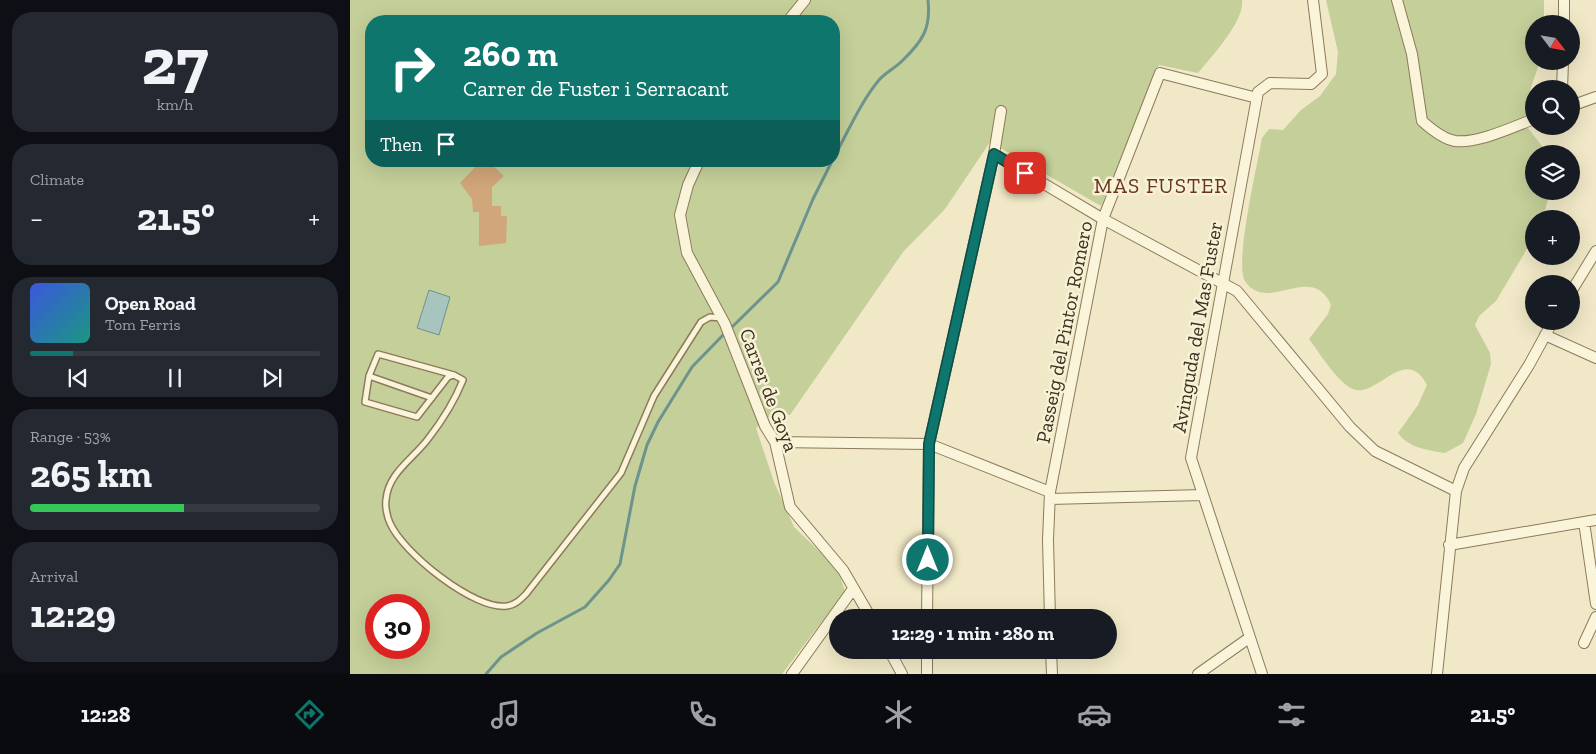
<!DOCTYPE html>
<meta charset="utf-8">
<style>
:root{--surface:#171b24;--page:#242831;--text:#f1f3f6;--muted:#9ea1a6;--line:#363941;--accent:#0f766e}
body{margin:0;font-family:"Zilla Slab",serif;background:var(--page);color:var(--text);height:100vh;display:flex;flex-direction:column;font-size:19px;white-space:nowrap}
*{box-sizing:border-box;margin:0}
p{font-size:16px;color:var(--muted)}
.icon{flex:none;width:28px;height:28px;fill:none;stroke:currentColor;stroke-width:2;stroke-linecap:round;stroke-linejoin:round}
.map{position:relative;flex:1;overflow:hidden}
.side{display:flex;flex-direction:column;gap:12px;padding:12px;background:#0d0f14;width:350px}
.side>*{flex:none}
.banner{position:absolute;left:15px;top:15px;width:475px;height:152px;border-radius:20px;box-shadow:0 5px 20px #0002;background:#0f766e;color:#fff;overflow:hidden}
.needle{width:32px;rotate:121deg}
.tools{position:absolute;left:1175px;top:15px;display:grid;gap:10px}
.tools a{display:grid;place-items:center;width:55px;height:55px;border-radius:50%;background:var(--surface);box-shadow:0 5px 20px #0002;font-size:25px}
.speed{position:absolute;left:15px;top:594px;display:flex;gap:10px;font-size:25px;font-weight:700;text-align:center}
.speed>*{display:grid;place-content:center;width:65px;height:65px;border-radius:50%;background:var(--surface);box-shadow:0 5px 20px #0002;line-height:1}
.speed .limit{border:8px solid #d22;background:#fff;color:#111}
.pin{position:absolute;display:grid;place-items:center;width:42px;height:42px;color:#fff;margin:-21px;border-radius:10px;box-shadow:0 2px 8px #0006}
.me{position:absolute;width:55px;margin:-28px;rotate:0deg;stroke-linejoin:round;filter:drop-shadow(0 0 4px #0008)}
.turn{display:flex;align-items:center;gap:18px;height:105px;padding:0 15px;font-size:22px}
.turn .icon{width:65px;height:65px;stroke-width:2.5}
.turn b{display:block;font-size:35px;line-height:42px}
.then{display:flex;align-items:center;height:48px;padding:0 15px;background:#0003;gap:10px;font-size:19px}
.big{font-size:38px;font-weight:800;line-height:1.1}
.side .widget{flex:1;display:flex;flex-direction:column;justify-content:center;gap:8px;min-width:0;padding:0 18px;border-radius:20px;background:var(--page)}
.side .dial{align-items:center;gap:0}
.dial b{font-size:65px;line-height:1}
.song{display:flex;align-items:center;gap:15px}
.cover{width:60px;height:60px;border-radius:8px;background:linear-gradient(135deg,hsl(230 70% 55%),hsl(170 70% 35%))}
.played{height:5px;border-radius:2px;background:linear-gradient(90deg,var(--accent) 15%,var(--line) 15%)}
.keys{display:flex;justify-content:space-around;direction:ltr}
.heat{display:flex;justify-content:space-between;align-items:center;font-size:28px;direction:ltr}
.charge{height:8px;border-radius:4px;background:linear-gradient(90deg,#34c759 53%,var(--line) 0)}
.trip{position:absolute;left:479px;top:609px;width:288px;height:50px;border-radius:25px;background:var(--surface);box-shadow:0 5px 20px #0002;font-weight:800;line-height:50px;text-align:center}
.tab-bar{display:flex;height:80px;justify-content:space-around;align-items:center;background:#090b0e;color:var(--muted)}
.tab-bar .icon{width:35px;height:35px}
.tab-bar .on{color:var(--accent)}
.tab-bar b{font-size:22px;color:var(--text)}
main{display:flex;flex:1;min-height:0}
.map>svg:first-child{display:block}
.green{fill:#c4cf99;fill-rule:evenodd}
.water{fill:#a8c4be;stroke:#6d938d}
.lines{fill:none;stroke-linecap:round;stroke-linejoin:round}
.stream{stroke:#6d938d;stroke-width:3}
.building{fill:#d0a67a}
.service-casing{stroke:#8d7a5b;stroke-width:8}
.minor-casing{stroke:#8d7a5b;stroke-width:12}
.service{stroke:#faf4da;stroke-width:5}
.minor{stroke:#faf4da;stroke-width:10}
.route-casing{stroke:#0a4d48;stroke-width:12}
.route{stroke:#0f766e;stroke-width:9}
.labels{text-anchor:middle;stroke-width:5;stroke-linejoin:round;paint-order:stroke}
.street-label{font-size:20px;fill:#3c301f;stroke:#f7f1d6}
.neighbourhood-label{font-size:21px;letter-spacing:1px;fill:#6b341c;stroke:#f7f1d6}
</style>
<main>
<section class="side">
<div class="widget dial"><b>27</b><p>km/h</p></div>
<div class="widget"><p>Climate</p>
<div class="heat"><a>−</a><b class="big">21.5°</b><a>+</a></div>
</div>
<div class="widget">
<div class="song"><i class="cover"></i><div><b>Open Road</b><p>Tom Ferris</p></div></div>
<div class="played"></div>
<div class="keys"><svg class="icon" aria-label="previous" viewBox="0 0 24 24"><path d="M18 5L8 12l10 7zM5 5v14"/></svg><svg class="icon" aria-label="pause" viewBox="0 0 24 24"><path d="M8 5v14M16 5v14"/></svg><svg class="icon" aria-label="next" viewBox="0 0 24 24"><path d="M6 5l10 7-10 7zM19 5v14"/></svg></div>
</div>
<div class="widget"><p>Range · 53%</p><b class="big">265 km</b><div class="charge"></div></div>
<div class="widget"><p>Arrival</p><b class="big">12:29</b></div>
</section>
<div class="map">
<svg width="1246" height="674" viewBox="0 0 1246 674">
<rect width="100%" height="100%" fill="#f0e8c6"/>
<path class="green" d="M0,0H892C895,21 861,57 848,73L809,65L751,206L640,142L595,209L553,252L440,415H422L406,428L424,482L444,527L487,568L495,591L432,674H0ZM21,21H484V161H21ZM26,605H69V648H26Z
M976,0H1194V24H1184V61H1190L1178,96V128L1198,154H1184V191H1200L1193,219H1184V237L1146,301L1129,316L1125,325L1140,353L1141,364L1126,414L1113,443L1095,453C1077,450 1059,448 1048,433L1068,405L1077,385C1056,345 1029,395 1006,390C990,387 969,352 959,339L978,314L981,305C962,261 917,315 895,281C884,264 908,162 912,138L919,129L933,130L951,110L970,96L986,74L988,52Z"/>
<path class="water" d="M79,290L100,297L89,335L67,328Z"/>
<g class="lines">
<path class="stream" d="M484,157C498,132 510,103 529,80C535,73 545,68 552,61C573,41 581,28 578,0
M380,329L428,282L463,199L482,161
M136,674L151,657L187,633L235,607L259,580L270,564L285,486L297,445L308,422L342,367L375,333"/>
</g>
<path class="building" d="M131,161H138L154,176L142,187V206H151V216H157L156,243L129,246V212H123L122,199L110,183Z"/>
<g class="lines">
<defs>
<path id="service" d="M104,375L98,377L67,417L15,402L19,376L28,354L104,375L113,380C105,400 92,421 78,439C63,459 38,473 36,500C35,506 37,517 40,523C52,552 125,611 157,606C165,605 170,600 176,594L271,473L304,396L351,322L360,317L371,318
M19,376L82,398"/>
<path id="minor" d="M1047,0L1062,54L1072,121C1081,129 1093,139 1105,141C1127,144 1163,127 1184,119
M438,21L455,0
M1214,24V0
M1212,89L1213,61
M1221,106L1246,97
M644,154L753,219L887,291L1000,427L1025,451L1106,491
M349,161L338,185L330,215L337,253L375,324L415,426L425,442L440,507L493,570L521,618
M1221,292L1246,251
M1195,335L1246,358
M425,442L579,444L700,492
M700,499L853,495
M1234,522L1246,604
M1099,545L1246,520
M577,618L579,444L644,154L651,111
M700,618L698,540L700,492L753,219L810,73L907,98
M1234,643L1246,617
M539,650L552,674
M701,650L702,674
M442,674L503,589
M577,674V650
M848,674L899,638
M912,674L841,458L908,92L920,83L961,84L972,74L963,0
M1087,674L1106,491L1114,468L1179,365L1203,321"/>
</defs>
<use href="#service" class="service-casing"/>
<use href="#minor" class="minor-casing"/>
<use href="#service" class="service"/>
<use href="#minor" class="minor"/>
</g>
<g class="lines">
<defs>
<path id="route" d="M578,560L579,444L644,154L675,173"/>
</defs>
<use href="#route" class="route-casing"/>
<use href="#route" class="route"/>
</g>
<g class="labels">
<g class="street-label">
<text transform="translate(847 327) rotate(-80)" y="7">Avinguda del Mas Fuster</text>
<text transform="translate(714 332) rotate(-79)" y="7">Passeig del Pintor Romero</text>
<text transform="translate(419 390) rotate(69)" y="7">Carrer de Goya</text>
</g>
<g class="neighbourhood-label">
<text x="811" y="193">MAS FUSTER</text>
</g>
</g>
</svg>
<div class="tools">
<a><svg class="needle" viewBox="-14 -14 28 28"><path d="M0-13l5 13h-10z" fill="#e53935"/><path d="M0 13l5-13h-10z" fill="#9ea1a6"/></svg></a>
<a><svg class="icon" aria-label="search" viewBox="0 0 24 24"><circle cx="10" cy="10" r="6"/><path d="M15 15l6 6"/></svg></a>
<a><svg class="icon" aria-label="layers" viewBox="0 0 24 24"><path d="M12 4l9 5-9 5-9-5zM3 14l9 5 9-5"/></svg></a>
<a>+</a>
<a>−</a>
</div>
<div class="speed"><div class="limit">30</div></div>
<div class="pin" style="left:675px;top:173px;background:#d93025"><svg class="icon" aria-label="arrive" viewBox="0 0 24 24"><path d="M6 21V4h12l-3 4 3 4H6"/></svg></div>
<svg class="me" style="left:578px;top:560px" viewBox="-20 -20 40 40"><circle r="17" fill="#0f766e" stroke="#fff" stroke-width="3"/><path d="M0-11L8 9 0 5-8 9z" fill="#fff"/></svg>
<div class="trip">12:29 · 1 min · 280 m</div>
<div class="banner">
<div class="turn"><svg class="icon" aria-label="right" viewBox="0 0 24 24"><path d="M7 20v-9h11M14 6l5 5-5 5"/></svg><div><b>260 m</b>Carrer de Fuster i Serracant</div></div>
<div class="then">Then<svg class="icon" aria-label="arrive" viewBox="0 0 24 24"><path d="M6 21V4h12l-3 4 3 4H6"/></svg></div>
</div>
</div>
</main>
<nav class="tab-bar">
<b>12:28</b>
<svg class="icon on" aria-label="directions" viewBox="0 0 24 24"><path d="M12 3l9 9-9 9-9-9zM9 14v-3h6M13 9l2 2-2 2"/></svg>
<svg class="icon" aria-label="music" viewBox="0 0 24 24"><path d="M9 18V5l10-2v13"/><circle cx="6" cy="18" r="3"/><circle cx="16" cy="16" r="3"/></svg>
<svg class="icon" aria-label="phone" viewBox="0 0 24 24"><path d="M5 4h4l2 5-3 2q2 4 5 5l2-3 5 2v4C11 20 4 13 5 4z"/></svg>
<svg class="icon" aria-label="climate" viewBox="0 0 24 24"><path d="M12 3v18M4 7l16 10M4 17L20 7"/></svg>
<svg class="icon" aria-label="car" viewBox="0 0 24 24"><path d="M5 17H2v-5l4-1 3-4h7l3 4 3 1v5h-3M9 17h6M6 11h13"/><circle cx="7" cy="17" r="2"/><circle cx="17" cy="17" r="2"/></svg>
<svg class="icon" aria-label="filters" viewBox="0 0 24 24"><path d="M4 7h16M4 17h16"/><circle cx="9" cy="7" r="2"/><circle cx="15" cy="17" r="2"/></svg>
<b>21.5°</b>
</nav>
